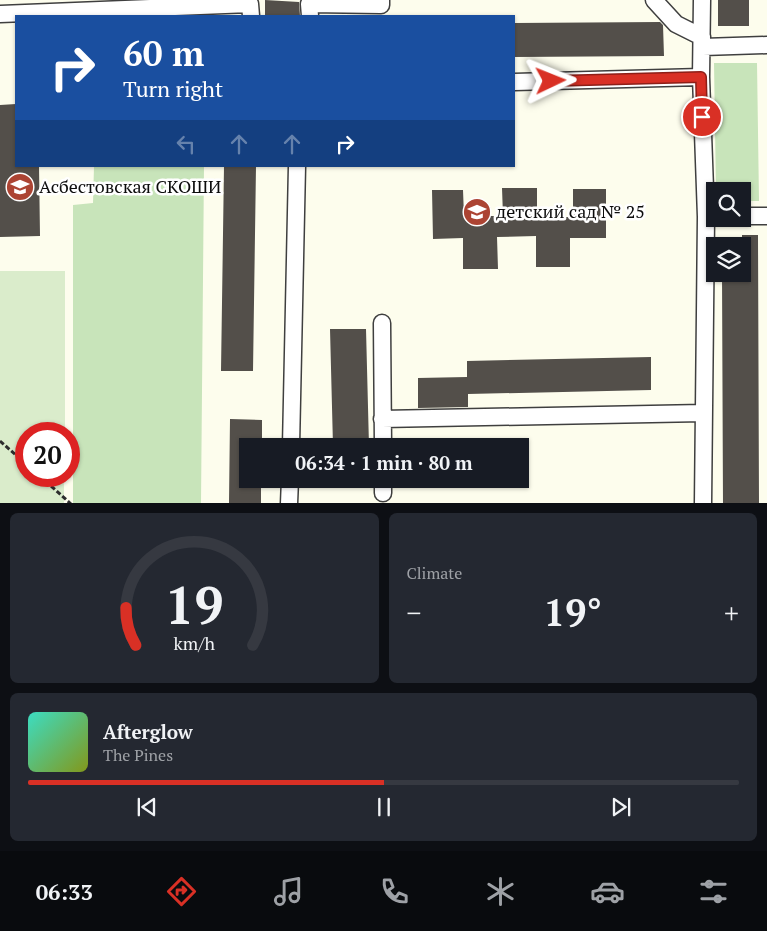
<!DOCTYPE html>
<meta charset="utf-8">
<style>
:root{--surface:#171b24;--page:#242831;--text:#f1f3f6;--muted:#9ea1a6;--line:#363941;--accent:#d93025}
body{margin:0;font-family:"PT Serif",serif;background:var(--page);color:var(--text);height:100vh;display:flex;flex-direction:column;font-size:19px;white-space:nowrap}
*{box-sizing:border-box;margin:0}
p{font-size:16px;color:var(--muted)}
.icon{flex:none;width:28px;height:28px;fill:none;stroke:currentColor;stroke-width:2;stroke-linecap:round;stroke-linejoin:round}
.map{position:relative;height:503px;overflow:hidden}
.panel{display:flex;flex-direction:column;gap:10px;padding:10px;background:#0d0f14;flex:1}
.panel>*{flex:none}
.top-card{position:absolute;left:15px;top:15px;width:500px;height:152px;border-radius:0px;box-shadow:0 1px 4px #0004;background:#1a4fa0;color:#fff;overflow:hidden}
.tools{position:absolute;left:706px;top:182px;display:grid;gap:10px}
.tools a{display:grid;place-items:center;width:45px;height:45px;border-radius:0px;background:var(--surface);box-shadow:0 1px 4px #0004;font-size:25px}
.speed{position:absolute;left:15px;top:422px;display:flex;gap:10px;font-size:25px;font-weight:700;text-align:center}
.speed>*{display:grid;place-content:center;width:65px;height:65px;border-radius:50%;background:var(--surface);box-shadow:0 1px 4px #0004;line-height:1}
.speed .limit{border:8px solid #d22;background:#fff;color:#111}
.pin{position:absolute;display:grid;place-items:center;width:42px;height:42px;color:#fff;margin:-21px;border:2px solid #fff;border-radius:50%;box-shadow:0 1px 5px #0007}
.me{position:absolute;width:55px;margin:-28px;rotate:88deg;stroke-linejoin:round;filter:drop-shadow(0 0 4px #0008)}
.turn{display:flex;align-items:center;gap:18px;height:105px;padding:0 25px;font-size:22px}
.turn .icon{width:65px;height:65px;stroke-width:2.5}
.turn b{display:block;font-size:35px;line-height:42px}
.lanes{display:flex;align-items:center;height:48px;padding:0 25px;background:#0003;justify-content:center;gap:25px;direction:ltr}
.lanes .off{opacity:.35}
.big{font-size:38px;font-weight:600;line-height:1.1}
.panel .card{flex:1;display:flex;flex-direction:column;justify-content:center;gap:8px;min-width:0;padding:0 18px;border-radius:8px;background:var(--page)}
.panel .dial{align-items:center;gap:0}
.dial svg{height:130px;overflow:visible;fill:none;stroke:var(--line);stroke-width:7;stroke-linecap:round;text-anchor:middle}
.dial text{fill:var(--text);stroke:none}
.song{display:flex;align-items:center;gap:15px}
.cover{width:60px;height:60px;border-radius:8px;background:linear-gradient(135deg,hsl(170 70% 55%),hsl(70 70% 35%))}
.played{height:5px;border-radius:2px;background:linear-gradient(90deg,var(--accent) 50%,var(--line) 50%)}
.keys{display:flex;justify-content:space-around;direction:ltr}
.heat{display:flex;justify-content:space-between;align-items:center;font-size:28px;direction:ltr}
.panel .tiles{flex:1;display:grid;gap:10px;grid-template-columns:1fr 1fr}
.card:last-child{grid-column:span 2}
.trip{position:absolute;left:239px;top:438px;width:290px;height:50px;border-radius:0px;background:var(--surface);box-shadow:0 1px 4px #0004;font-weight:600;line-height:50px;text-align:center}
.menu{display:flex;height:80px;justify-content:space-around;align-items:center;background:#090b0e;color:var(--muted)}
.menu .icon{width:35px;height:35px}
.menu .active{color:var(--accent)}
.menu b{font-size:22px;color:var(--text)}
.map>svg:first-child{display:block}
.green{fill:#c8e4ba}
.pitch{fill:#daeccb}
.building{fill:#534f4a}
.lines{fill:none;stroke-linecap:round;stroke-linejoin:round}
.minor-casing{stroke:#3f3f3f;stroke-width:19}
.path{stroke:#2e2e2e;stroke-width:3;stroke-dasharray:5 2.5;stroke-linecap:butt}
.minor{stroke:#fff;stroke-width:16}
.route-casing{stroke:#8d1f18;stroke-width:12}
.route{stroke:#d93025;stroke-width:9}
.labels{text-anchor:middle;stroke-width:5;stroke-linejoin:round;paint-order:stroke}
.poi-label{font-size:18px;fill:#0c0c0c;stroke:#fff;text-anchor:start}
</style>
<div class="map">
<svg width="767" height="504" viewBox="0 0 767 504">
<rect width="100%" height="100%" fill="#fdfded"/>
<path class="green" d="M714,63H757L759,201H743L742,191H716Z
M94,166H204L201,503H73V205L93,203Z"/>
<path class="pitch" d="M0,271H65V434H26V476H64V503H0Z"/>
<path class="building" d="M265,0L299,2L300,16H265Z
M718,0H749V26H718Z
M660,22L663,25L664,56L514,57V23Z
M16,104V166H39L40,236L0,237V105Z
M224,166H256L253,371H221Z
M502,188H537V217H573V189H606V238H570V267H536V236L497,237L498,269H463V238L433,239L432,190H463L464,216H503Z
M742,235H758L759,504H723L722,274H742Z
M330,329H366L369,446H333Z
M651,357V390L468,394V407L418,408V378L467,377V361Z
M230,419L262,420V446H248V479H261V504H229Z"/>
<g class="lines">
<defs>
<path id="minor" d="M654,0L676,24L702,37
M702,0L701,77L706,217L703,504
M0,14L250,4L251,16
M310,16L309,4L381,5V0
M703,47L767,45
M514,82L701,77
M742,216H767
M382,323L383,446
M382,419L703,413
M291,446L297,166
M383,479V493
M289,504L290,479"/>
</defs>
<use href="#minor" class="minor-casing"/>
<path class="path" d="M0,441L26,464
M40,476L71,504"/>
<use href="#minor" class="minor"/>
</g>
<g class="lines">
<defs>
<path id="route" d="M551,81L701,77L702,117"/>
</defs>
<use href="#route" class="route-casing"/>
<use href="#route" class="route"/>
</g>
<defs>
<symbol id="school-disc" viewBox="-11 -11 22 22"><circle r="9.5" fill="#ac4433" stroke="#fff"/><path d="M0-5L7-2L0 1L-7-2ZM-4 1L0 2.5L4 1V4Q0 6-4 4Z" fill="#fff"/></symbol>
</defs>
<g fill-rule="evenodd">
<use href="#school-disc" x="4" y="171" width="32" height="32"/>
<use href="#school-disc" x="461" y="196" width="32" height="32"/>
</g>
<g class="labels">
<g class="poi-label">
<text x="39" y="193">Асбестовская СКОШИ</text>
<text x="496" y="218">детский сад № 25</text>
</g>
</g>
</svg>
<div class="tools">
<a><svg class="icon" aria-label="search" viewBox="0 0 24 24"><circle cx="10" cy="10" r="6"/><path d="M15 15l6 6"/></svg></a>
<a><svg class="icon" aria-label="layers" viewBox="0 0 24 24"><path d="M12 4l9 5-9 5-9-5zM3 14l9 5 9-5"/></svg></a>
</div>
<div class="speed"><div class="limit">20</div></div>
<div class="pin" style="left:702px;top:117px;background:#d93025"><svg class="icon" aria-label="arrive" viewBox="0 0 24 24"><path d="M6 21V4h12l-3 4 3 4H6"/></svg></div>
<svg class="me" style="left:551px;top:81px" viewBox="-20 -20 40 40"><path d="M0-17L14 15 0 8-14 15z" fill="#d93025" stroke="#fff" stroke-width="4"/></svg>
<div class="trip">06:34 · 1 min · 80 m</div>
<div class="top-card">
<div class="turn"><svg class="icon" aria-label="right" viewBox="0 0 24 24"><path d="M7 20v-9h11M14 6l5 5-5 5"/></svg><div><b>60 m</b>Turn right</div></div>
<div class="lanes"><svg class="icon off" aria-label="left" viewBox="0 0 24 24"><path d="M17 20v-9H6M10 6l-5 5 5 5"/></svg><svg class="icon off" aria-label="ahead" viewBox="0 0 24 24"><path d="M12 20V5M6 11l6-6 6 6"/></svg><svg class="icon off" aria-label="ahead" viewBox="0 0 24 24"><path d="M12 20V5M6 11l6-6 6 6"/></svg><svg class="icon" aria-label="right" viewBox="0 0 24 24"><path d="M7 20v-9h11M14 6l5 5-5 5"/></svg></div>
</div>
</div>
<section class="panel">
<div class="tiles">
<div class="card dial"><svg viewBox="0 0 100 80">
<path d="M14 69A42 42 0 1 1 86 69"/>
<path d="M14 69A42 42 0 0 1 8 46" stroke="#d93025"/>
<text x="50" y="56" font-size="32" font-weight="700">19</text>
<text x="50" y="72" font-size="11">km/h</text>
</svg></div>
<div class="card"><p>Climate</p>
<div class="heat"><a>−</a><b class="big">19°</b><a>+</a></div>
</div>
<div class="card">
<div class="song"><i class="cover"></i><div><b>Afterglow</b><p>The Pines</p></div></div>
<div class="played"></div>
<div class="keys"><svg class="icon" aria-label="previous" viewBox="0 0 24 24"><path d="M18 5L8 12l10 7zM5 5v14"/></svg><svg class="icon" aria-label="pause" viewBox="0 0 24 24"><path d="M8 5v14M16 5v14"/></svg><svg class="icon" aria-label="next" viewBox="0 0 24 24"><path d="M6 5l10 7-10 7zM19 5v14"/></svg></div>
</div>
</div>
</section>
<nav class="menu">
<b>06:33</b>
<svg class="icon active" aria-label="directions" viewBox="0 0 24 24"><path d="M12 3l9 9-9 9-9-9zM9 14v-3h6M13 9l2 2-2 2"/></svg>
<svg class="icon" aria-label="music" viewBox="0 0 24 24"><path d="M9 18V5l10-2v13"/><circle cx="6" cy="18" r="3"/><circle cx="16" cy="16" r="3"/></svg>
<svg class="icon" aria-label="phone" viewBox="0 0 24 24"><path d="M5 4h4l2 5-3 2q2 4 5 5l2-3 5 2v4C11 20 4 13 5 4z"/></svg>
<svg class="icon" aria-label="climate" viewBox="0 0 24 24"><path d="M12 3v18M4 7l16 10M4 17L20 7"/></svg>
<svg class="icon" aria-label="car" viewBox="0 0 24 24"><path d="M5 17H2v-5l4-1 3-4h7l3 4 3 1v5h-3M9 17h6M6 11h13"/><circle cx="7" cy="17" r="2"/><circle cx="17" cy="17" r="2"/></svg>
<svg class="icon" aria-label="filters" viewBox="0 0 24 24"><path d="M4 7h16M4 17h16"/><circle cx="9" cy="7" r="2"/><circle cx="15" cy="17" r="2"/></svg>
</nav>
